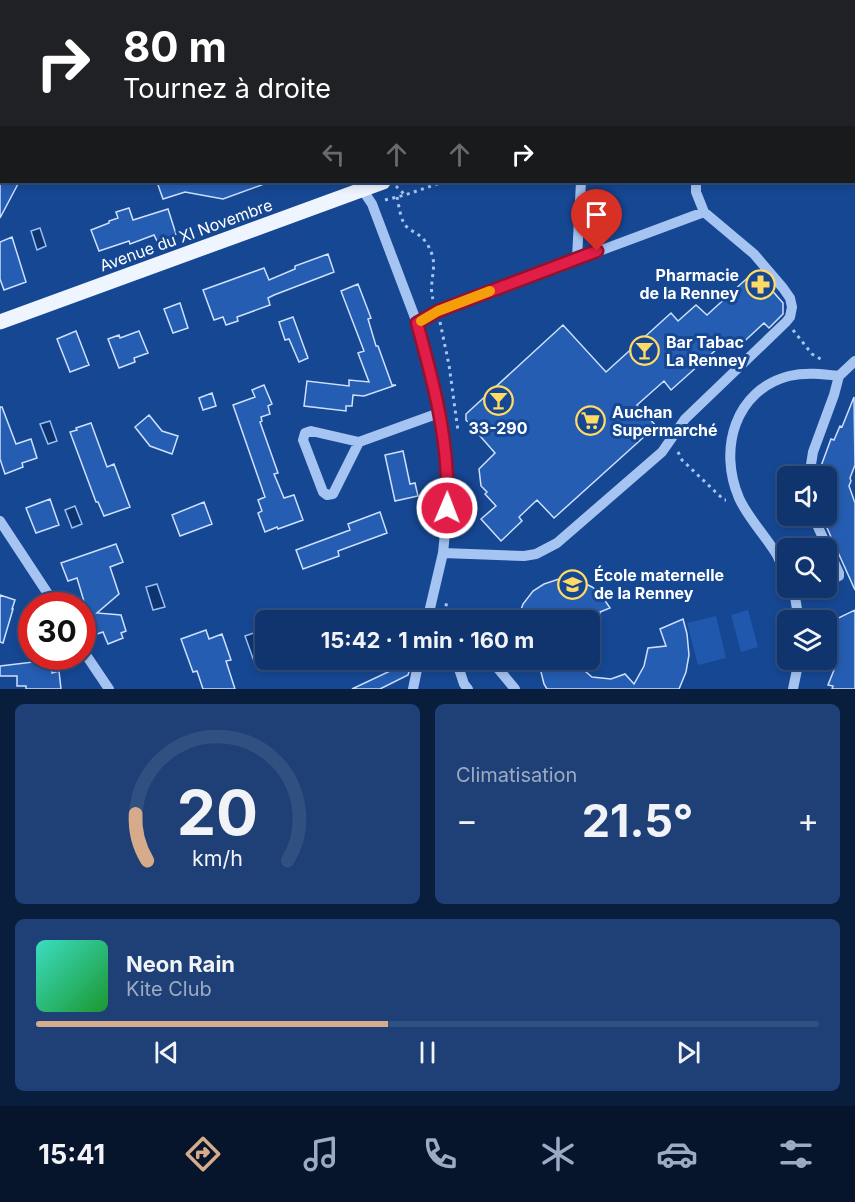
<!DOCTYPE html>
<html lang="fr">
<meta charset="utf-8">
<style>
:root{--surface:#10356e;--page:#1e4076;--text:#f1f3f6;--muted:#9cabc2;--line:#305081;--accent:#d6ab8b}
body{margin:0;font-family:Inter,sans-serif;background:var(--page);color:var(--text);height:100vh;display:flex;flex-direction:column;font-size:22px;white-space:nowrap}
*{box-sizing:border-box;margin:0}
p{font-size:20px;color:var(--muted)}
.icon{flex:none;width:33px;height:33px;fill:none;stroke:currentColor;stroke-width:2;stroke-linecap:round;stroke-linejoin:round}
.map{position:relative;height:689px;overflow:hidden}
.panel{display:flex;flex-direction:column;gap:15px;padding:15px;background:#091d3c;flex:1}
.panel>*{flex:none}
.guide{position:absolute;left:0px;top:0px;width:855px;height:183px;box-shadow:0 3px 9px #0003,0 0 0 2px var(--line);background:#202124;color:#fff;overflow:hidden}
.tools{position:absolute;left:777px;top:466px;display:grid;gap:12px}
.tools a{display:grid;place-items:center;width:60px;height:60px;border-radius:9px;background:var(--surface);box-shadow:0 3px 9px #0003,0 0 0 2px var(--line);font-size:30px}
.speed{position:absolute;left:18px;top:592px;display:flex;gap:12px;font-size:30px;font-weight:700;text-align:center}
.speed>*{display:grid;place-content:center;width:78px;height:78px;border-radius:50%;background:var(--surface);box-shadow:0 3px 9px #0003,0 0 0 2px var(--line);line-height:1}
.speed .limit{border:9px solid #d22;background:#fff;color:#111}
.pin{position:absolute;display:grid;place-items:center;width:51px;height:51px;color:#fff;margin:-62px -26px;border-radius:50% 50% 50% 0;rotate:-45deg;box-shadow:0 0 6px #0007}
.pin .icon{rotate:45deg}
.me{position:absolute;width:66px;margin:-33px;rotate:1deg;stroke-linejoin:round;filter:drop-shadow(0 0 4px #0008)}
.turn{display:flex;align-items:center;gap:21px;height:126px;padding:0 24px;font-size:27px}
.turn .icon{width:78px;height:78px;stroke-width:2.5}
.turn b{display:block;font-size:42px;line-height:51px}
.lanes{display:flex;align-items:center;height:57px;padding:0 24px;background:#0003;justify-content:center;gap:30px;direction:ltr}
.lanes .off{opacity:.35}
.big{font-size:45px;font-weight:700;line-height:1.1}
.panel .widget{flex:1;display:flex;flex-direction:column;justify-content:center;gap:9px;min-width:0;padding:0 21px;border-radius:9px;background:var(--page)}
.panel .dial{align-items:center;gap:0}
.dial svg{height:156px;overflow:visible;fill:none;stroke:var(--line);stroke-width:7;stroke-linecap:round;text-anchor:middle}
.dial text{fill:var(--text);stroke:none}
.song{display:flex;align-items:center;gap:18px}
.cover{width:72px;height:72px;border-radius:9px;background:linear-gradient(135deg,hsl(170 70% 55%),hsl(130 70% 35%))}
.played{height:6px;border-radius:3px;background:linear-gradient(90deg,var(--accent) 45%,var(--line) 45%)}
.keys{display:flex;justify-content:space-around;direction:ltr}
.heat{display:flex;justify-content:space-between;align-items:center;font-size:33px;direction:ltr}
.panel .tiles{flex:1;display:grid;gap:15px;grid-template-columns:1fr 1fr}
.widget:last-child{grid-column:span 2}
.trip{position:absolute;left:255px;top:610px;width:345px;height:60px;border-radius:9px;background:var(--surface);box-shadow:0 3px 9px #0003,0 0 0 2px var(--line);font-weight:700;line-height:60px;text-align:center}
.dock{display:flex;height:96px;justify-content:space-around;align-items:center;background:#06152c;color:var(--muted)}
.dock .icon{width:42px;height:42px}
.dock .on{color:var(--accent)}
.dock b{font-size:27px;color:var(--text)}
.map>svg:first-child{display:block}
.green{fill:#1f58ad}
.water{fill:#0e3470;stroke:#98bef3;stroke-width:1.5}
.building{fill:#255db2;stroke:#cde0fc;stroke-width:1.5}
.lines{fill:none;stroke-linecap:round;stroke-linejoin:round}
.path{stroke:#a6c4f1;stroke-width:3;stroke-dasharray:3 4.5;stroke-linecap:butt}
.minor{stroke:#a6c4f1;stroke-width:10}
.major{stroke:#eff5ff;stroke-width:15}
.route-casing{stroke:#92132f;stroke-width:15}
.route{stroke:#e11d48;stroke-width:10}
.slow{stroke:#f59e0b;stroke-width:10}
.labels{text-anchor:middle;stroke-width:6;stroke-linejoin:round;paint-order:stroke}
.street-label{font-size:16px;fill:#fff;stroke:#164793}
.poi-label{font-size:16px;font-weight:bold;fill:#fff;stroke:#164793;text-anchor:start}
</style>
<div class="map">
<svg width="855" height="689" viewBox="0 0 855 689">
<rect width="100%" height="100%" fill="#164793"/>
<path class="green" d="M748,610L758,647L741,652L731,615Z
M716,616L726,658L698,665L687,623Z"/>
<path class="water" d="M40,228L46,246L37,250L31,231Z
M50,421L57,441L48,444L40,424Z
M75,506L82,524L72,528L65,510Z
M157,584L165,607L153,610L146,587Z
M260,631L265,648L266,660H267L255,664L245,636Z"/>
<path class="building" d="M0,182H19L0,218Z
M157,182H267V183L223,199L185,192L163,199Z
M129,208L133,220L168,209L176,234L157,241L154,235L130,244L129,241L99,251L91,230L109,223V221L118,218L116,212Z
M12,237L26,282L4,290L0,279V242Z
M328,254L334,272L274,295L268,298L270,305L237,317L238,321L226,325L223,317L214,320L203,290L264,268L269,280L295,269V266Z
M755,271L783,303V314L769,328L764,323L736,349L727,340L671,390L664,381L637,405L656,426L554,518L537,500L519,517L522,521L501,541L481,519L496,506L485,494L487,492L481,486L479,469L495,453L466,420V414L563,325L606,372L671,313L678,321L696,305L707,315Z
M358,284L371,318L368,319L376,346H378L392,385H396L364,396L353,395L352,406H346V411L304,406L307,381L349,386V380L369,382L358,353L364,351L341,291Z
M180,303L188,328L173,333L164,309Z
M293,317L308,358L299,362L289,339L285,340L279,322Z
M76,331L89,365L70,372L57,339Z
M139,331L148,353L134,358L135,362L119,368L108,339L119,335L120,338Z
M264,385L272,404L268,406L270,414L261,417L262,421L260,422L278,473L274,474L284,498L294,495L303,520L278,529L277,527L265,532L258,513L262,511L258,500L265,497L233,405L255,397L252,390Z
M212,393L216,406L203,410L199,398Z
M854,397L855,465L850,478L851,481L849,486L855,503V590L823,519L827,518L826,477H817L831,439L834,440L840,426L842,427Z
M0,407H2L16,444L31,439L37,458L22,463L23,467L5,474L0,459Z
M149,415L162,431L178,436L172,454L150,446L135,427Z
M91,423L107,467L114,464L130,507L104,516L98,502H96L70,432L77,430L76,428Z
M403,451L410,484L415,483L418,496L395,501L385,455Z
M50,499L59,525L36,533L26,508Z
M204,502L212,524L180,536L172,515Z
M380,512L387,533L338,551L339,556L303,569L296,550L350,530L348,524Z
M116,544L123,562L110,567L119,594L97,613L121,615L126,631L121,633L123,638L108,644L103,632L94,635L77,578L68,581L61,563Z
M559,579H568L580,581L592,587L600,593L610,608L600,612L601,621H517L523,604L533,591L544,584Z
M0,595L15,600L12,609H13L3,643L0,642Z
M855,610V689H832L833,686L828,685L836,665L826,642V624Z
M683,619L687,634L689,655L686,672L679,689H547L544,684L538,660H572L592,677L611,679L625,674L634,684L644,666L648,648L666,646L660,629Z
M206,630L209,639L222,634L231,660L226,661L235,689H203L197,671L193,672L181,639Z
M50,660L52,673L59,671L61,689H26V686H17V676H0V666Z
M407,663L410,669L408,675L380,689H352Z"/>
<g class="lines">
<path class="path" d="M837,2V0
M854,33H855
M396,186L405,195
M397,197C399,206 400,217 405,225C409,230 415,232 420,236C425,240 429,246 431,252C438,267 428,283 433,299
M385,200L405,195L443,182
M440,322L449,365L458,431
M793,330L812,354L824,361
M678,452L682,460L724,500H726
M443,621L447,601"/>
<path class="minor" d="M224,0V2
M292,0L293,2
M674,0L675,2
M92,2L97,0
M741,2L745,0
M853,2V0
M0,34L2,33
M854,55L855,61
M0,67L2,71
M359,182L362,189L372,204L417,323L434,384L447,453L448,492L446,523L443,553L427,621
M696,182V192L704,212
M577,258L581,182
M417,323L438,311L704,212L754,254L783,288L790,298L792,307L790,317L786,322L685,419L662,452L557,543L536,554L524,556L443,553
M359,442L333,494L327,495L323,492L305,445L303,440L305,433L311,431L359,442L439,413
M809,477L813,452L834,395L839,376
M813,516L839,573V576L826,582
M0,521L56,606
M788,580C784,572 781,563 777,555C765,535 748,518 739,498C718,449 735,390 789,376C806,372 823,374 839,376L855,361
M791,588L795,597L799,621
M795,597L813,588
M82,649L109,689
M456,660L464,684L468,689
M491,660L515,689
M413,689L419,660
M793,689L799,660"/>
<path class="major" d="M854,13H855
M0,322L383,182"/>
</g>
<g class="lines">
<defs>
<path id="route" d="M447,508C450,444 434,384 417,323L438,311L597,251"/>
</defs>
<use href="#route" class="route-casing"/>
<use href="#route" class="route"/>
<path class="slow" d="M421,321L438,311L490,291"/>
</g>
<defs>
<symbol id="pharmacy-ring" viewBox="-11 -11 22 22"><circle r="9.5" fill="#164793" stroke="#ffda65" stroke-width="1.5"/><path d="M-2-6h4v4h4v4h-4v4h-4v-4h-4v-4h4Z" fill="#ffda65"/></symbol>
<symbol id="bar-ring" viewBox="-11 -11 22 22"><circle r="9.5" fill="#164793" stroke="#ffda65" stroke-width="1.5"/><path d="M-6-5H6L.8 .8V4.5H3.5V6h-7V4.5H-.8V.8Z" fill="#ffda65"/></symbol>
<symbol id="supermarket-ring" viewBox="-11 -11 22 22"><circle r="9.5" fill="#164793" stroke="#ffda65" stroke-width="1.5"/><path d="M-6-5.5h2.5l.6 2H6L4.5 2H-2.5L-4.4-4H-6ZM-1.5 3.2a1.3 1.3 0 1 0 .1 0ZM3 3.2a1.3 1.3 0 1 0 .1 0Z" fill="#ffda65"/></symbol>
<symbol id="school-ring" viewBox="-11 -11 22 22"><circle r="9.5" fill="#164793" stroke="#ffda65" stroke-width="1.5"/><path d="M0-5L7-2L0 1L-7-2ZM-4 1L0 2.5L4 1V4Q0 6-4 4Z" fill="#ffda65"/></symbol>
</defs>
<g fill-rule="evenodd">
<use href="#pharmacy-ring" x="744" y="268" width="33" height="33"/>
<use href="#bar-ring" x="628" y="334" width="33" height="33"/>
<use href="#bar-ring" x="482" y="384" width="33" height="33"/>
<use href="#supermarket-ring" x="574" y="404" width="33" height="33"/>
<use href="#school-ring" x="556" y="568" width="33" height="33"/>
</g>
<g class="labels">
<g class="street-label">
<text transform="translate(186 235) rotate(-20)" y="6">Avenue du XI Novembre</text>
</g>
<g class="poi-label">
<text x="739" y="281" text-anchor="end">Pharmacie<tspan x="739" dy="18">de la Renney</tspan></text>
<text x="666" y="348">Bar Tabac<tspan x="666" dy="18">La Renney</tspan></text>
<text x="612" y="418">Auchan<tspan x="612" dy="18">Supermarché</tspan></text>
<text x="498" y="434" text-anchor="middle">33-290</text>
<text x="594" y="581">École maternelle<tspan x="594" dy="18">de la Renney</tspan></text>
</g>
</g>
</svg>
<div class="tools">
<a><svg class="icon" aria-label="sound" viewBox="0 0 24 24"><path d="M4 9h4l5-4v14l-5-4H4zM17 9q2 3 0 6"/></svg></a>
<a><svg class="icon" aria-label="search" viewBox="0 0 24 24"><circle cx="10" cy="10" r="6"/><path d="M15 15l6 6"/></svg></a>
<a><svg class="icon" aria-label="layers" viewBox="0 0 24 24"><path d="M12 4l9 5-9 5-9-5zM3 14l9 5 9-5"/></svg></a>
</div>
<div class="speed"><div class="limit">30</div></div>
<div class="pin" style="left:597px;top:251px;background:#d93025"><svg class="icon" aria-label="arrive" viewBox="0 0 24 24"><path d="M6 21V4h12l-3 4 3 4H6"/></svg></div>
<svg class="me" style="left:447px;top:508px" viewBox="-20 -20 40 40"><circle r="17" fill="#e11d48" stroke="#fff" stroke-width="3"/><path d="M0-11L8 9 0 5-8 9z" fill="#fff"/></svg>
<div class="trip">15:42 · 1 min · 160 m</div>
<div class="guide">
<div class="turn"><svg class="icon" aria-label="right" viewBox="0 0 24 24"><path d="M7 20v-9h11M14 6l5 5-5 5"/></svg><div><b>80 m</b>Tournez à droite</div></div>
<div class="lanes"><svg class="icon off" aria-label="left" viewBox="0 0 24 24"><path d="M17 20v-9H6M10 6l-5 5 5 5"/></svg><svg class="icon off" aria-label="ahead" viewBox="0 0 24 24"><path d="M12 20V5M6 11l6-6 6 6"/></svg><svg class="icon off" aria-label="ahead" viewBox="0 0 24 24"><path d="M12 20V5M6 11l6-6 6 6"/></svg><svg class="icon" aria-label="right" viewBox="0 0 24 24"><path d="M7 20v-9h11M14 6l5 5-5 5"/></svg></div>
</div>
</div>
<section class="panel">
<div class="tiles">
<div class="widget dial"><svg viewBox="0 0 100 80">
<path d="M14 69A42 42 0 1 1 86 69"/>
<path d="M14 69A42 42 0 0 1 8 45" stroke="#d6ab8b"/>
<text x="50" y="56" font-size="32" font-weight="700">20</text>
<text x="50" y="72" font-size="11">km/h</text>
</svg></div>
<div class="widget"><p>Climatisation</p>
<div class="heat"><a>−</a><b class="big">21.5°</b><a>+</a></div>
</div>
<div class="widget">
<div class="song"><i class="cover"></i><div><b>Neon Rain</b><p>Kite Club</p></div></div>
<div class="played"></div>
<div class="keys"><svg class="icon" aria-label="previous" viewBox="0 0 24 24"><path d="M18 5L8 12l10 7zM5 5v14"/></svg><svg class="icon" aria-label="pause" viewBox="0 0 24 24"><path d="M8 5v14M16 5v14"/></svg><svg class="icon" aria-label="next" viewBox="0 0 24 24"><path d="M6 5l10 7-10 7zM19 5v14"/></svg></div>
</div>
</div>
</section>
<nav class="dock">
<b>15:41</b>
<svg class="icon on" aria-label="directions" viewBox="0 0 24 24"><path d="M12 3l9 9-9 9-9-9zM9 14v-3h6M13 9l2 2-2 2"/></svg>
<svg class="icon" aria-label="music" viewBox="0 0 24 24"><path d="M9 18V5l10-2v13"/><circle cx="6" cy="18" r="3"/><circle cx="16" cy="16" r="3"/></svg>
<svg class="icon" aria-label="phone" viewBox="0 0 24 24"><path d="M5 4h4l2 5-3 2q2 4 5 5l2-3 5 2v4C11 20 4 13 5 4z"/></svg>
<svg class="icon" aria-label="climate" viewBox="0 0 24 24"><path d="M12 3v18M4 7l16 10M4 17L20 7"/></svg>
<svg class="icon" aria-label="car" viewBox="0 0 24 24"><path d="M5 17H2v-5l4-1 3-4h7l3 4 3 1v5h-3M9 17h6M6 11h13"/><circle cx="7" cy="17" r="2"/><circle cx="17" cy="17" r="2"/></svg>
<svg class="icon" aria-label="filters" viewBox="0 0 24 24"><path d="M4 7h16M4 17h16"/><circle cx="9" cy="7" r="2"/><circle cx="15" cy="17" r="2"/></svg>
</nav>
